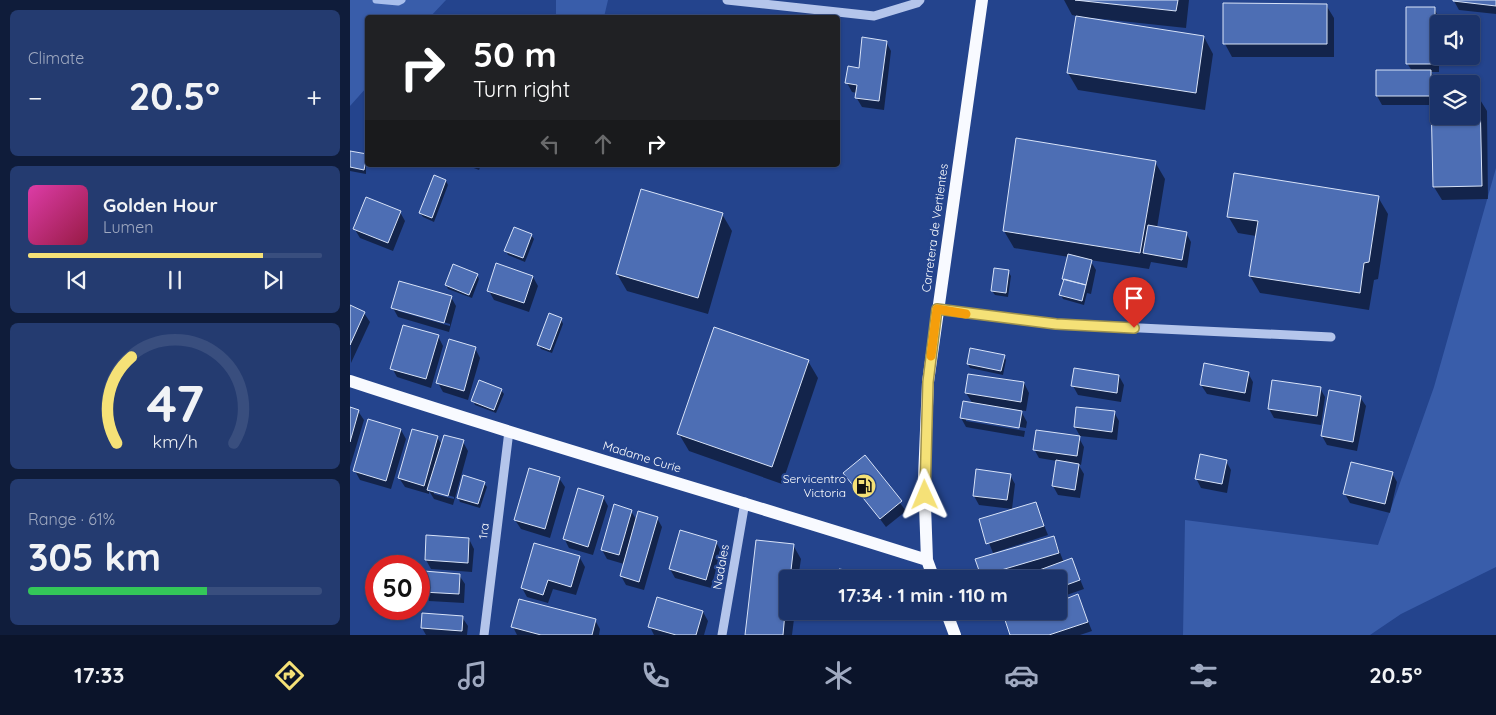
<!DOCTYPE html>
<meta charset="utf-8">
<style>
:root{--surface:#1b336a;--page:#243b70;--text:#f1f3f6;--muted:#a0aac1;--line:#394e7e;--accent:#f5e177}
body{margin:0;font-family:Quicksand,sans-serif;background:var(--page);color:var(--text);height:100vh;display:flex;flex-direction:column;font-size:19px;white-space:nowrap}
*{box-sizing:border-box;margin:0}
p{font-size:16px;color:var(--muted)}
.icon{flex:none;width:28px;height:28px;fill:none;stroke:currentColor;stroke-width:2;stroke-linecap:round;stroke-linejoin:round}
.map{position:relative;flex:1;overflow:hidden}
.drawer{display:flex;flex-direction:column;gap:10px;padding:10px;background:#0f1c3a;width:350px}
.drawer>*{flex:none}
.top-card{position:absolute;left:15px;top:15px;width:475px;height:152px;border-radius:5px;box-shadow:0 1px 4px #0004,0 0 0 1px var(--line);background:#202124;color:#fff;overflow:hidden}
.buttons{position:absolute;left:1080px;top:15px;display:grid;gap:10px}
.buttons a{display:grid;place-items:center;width:50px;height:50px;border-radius:5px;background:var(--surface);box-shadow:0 1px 4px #0004,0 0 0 1px var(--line);font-size:25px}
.speed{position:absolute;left:15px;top:555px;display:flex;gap:10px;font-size:25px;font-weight:700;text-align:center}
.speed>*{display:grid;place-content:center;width:65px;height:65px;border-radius:50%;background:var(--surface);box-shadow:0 1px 4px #0004,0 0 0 1px var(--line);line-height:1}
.speed .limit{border:8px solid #d22;background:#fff;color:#111}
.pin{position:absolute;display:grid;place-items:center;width:42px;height:42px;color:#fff;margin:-51px -21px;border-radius:50% 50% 50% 0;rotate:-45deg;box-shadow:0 0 5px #0007}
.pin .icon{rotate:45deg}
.me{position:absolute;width:55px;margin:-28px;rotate:359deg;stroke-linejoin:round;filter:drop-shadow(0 0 4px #0008)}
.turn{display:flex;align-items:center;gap:18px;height:105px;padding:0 25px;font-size:22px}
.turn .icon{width:65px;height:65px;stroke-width:2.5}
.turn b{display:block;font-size:35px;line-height:42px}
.lanes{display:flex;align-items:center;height:48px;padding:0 25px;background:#0003;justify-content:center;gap:25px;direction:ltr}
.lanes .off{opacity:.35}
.big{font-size:38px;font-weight:700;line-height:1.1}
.drawer .tile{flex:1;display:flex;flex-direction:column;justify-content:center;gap:8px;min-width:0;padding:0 18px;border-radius:8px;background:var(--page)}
.drawer .dial{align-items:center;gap:0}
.dial svg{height:130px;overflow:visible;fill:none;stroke:var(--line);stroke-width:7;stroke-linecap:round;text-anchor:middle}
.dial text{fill:var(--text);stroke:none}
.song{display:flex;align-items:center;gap:15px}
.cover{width:60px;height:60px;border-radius:8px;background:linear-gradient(135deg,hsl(320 70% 55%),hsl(340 70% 35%))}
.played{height:5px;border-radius:2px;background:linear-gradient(90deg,var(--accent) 80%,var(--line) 80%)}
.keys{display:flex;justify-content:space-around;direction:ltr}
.heat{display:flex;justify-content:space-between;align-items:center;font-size:28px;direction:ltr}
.charge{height:8px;border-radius:4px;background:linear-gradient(90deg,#34c759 61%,var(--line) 0)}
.trip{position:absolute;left:429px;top:570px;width:288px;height:50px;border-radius:5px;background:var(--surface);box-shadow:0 1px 4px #0004,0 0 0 1px var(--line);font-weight:700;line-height:50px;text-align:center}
.dock{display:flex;height:80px;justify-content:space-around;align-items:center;background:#0b142a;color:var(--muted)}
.dock .icon{width:35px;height:35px}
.dock .on{color:var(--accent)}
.dock b{font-size:22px;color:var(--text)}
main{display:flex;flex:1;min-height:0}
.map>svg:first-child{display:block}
.green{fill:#395daa}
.shadow{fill:#0007;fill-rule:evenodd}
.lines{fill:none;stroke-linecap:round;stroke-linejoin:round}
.stream{stroke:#a8beec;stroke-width:7}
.building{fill:#4d6eb4;stroke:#d8e3f8}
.minor{stroke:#b4c5eb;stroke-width:9}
.major{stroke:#f8faff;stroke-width:12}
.route-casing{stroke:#9f924d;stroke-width:12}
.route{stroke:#f5e177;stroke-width:9}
.slow{stroke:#f59e0b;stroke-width:9}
.labels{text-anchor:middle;stroke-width:4.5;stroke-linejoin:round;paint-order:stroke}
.street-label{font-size:12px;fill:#fff;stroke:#24448d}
.poi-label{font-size:12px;fill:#fff;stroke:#24448d;text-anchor:end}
</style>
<main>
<section class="drawer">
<div class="tile"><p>Climate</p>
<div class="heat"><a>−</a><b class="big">20.5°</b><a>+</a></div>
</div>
<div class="tile">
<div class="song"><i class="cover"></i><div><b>Golden Hour</b><p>Lumen</p></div></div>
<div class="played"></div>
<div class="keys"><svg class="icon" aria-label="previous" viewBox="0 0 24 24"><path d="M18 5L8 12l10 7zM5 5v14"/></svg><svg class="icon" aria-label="pause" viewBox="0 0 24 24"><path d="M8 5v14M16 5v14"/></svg><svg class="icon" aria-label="next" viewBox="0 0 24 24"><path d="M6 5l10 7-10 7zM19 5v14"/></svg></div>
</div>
<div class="tile dial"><svg viewBox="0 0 100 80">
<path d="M14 69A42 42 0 1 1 86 69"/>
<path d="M14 69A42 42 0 0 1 23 16" stroke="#f5e177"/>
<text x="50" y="56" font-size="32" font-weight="700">47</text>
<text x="50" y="72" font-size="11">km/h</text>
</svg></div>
<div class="tile"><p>Range · 61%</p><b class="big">305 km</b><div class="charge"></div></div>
</section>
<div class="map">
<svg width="1146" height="635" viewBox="0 0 1146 635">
<rect width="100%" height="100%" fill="#24448d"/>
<path class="green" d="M0,0H96L80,17L18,18L17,87L0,106Z
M206,0H258L254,17L206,18Z
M1146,168V567L1051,614L1020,635H833L835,520L1028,545L1084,387Z"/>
<path class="shadow" d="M714,0H839L836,28L743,18L742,20L854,37L863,54L855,110L728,90L718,73L727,16L722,15Z
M1146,0V14L1109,10L1104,1Z
M976,5L984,18V57H882L875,44Z
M1084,8L1089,18V72H1081L1086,80L1089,116H1121L1129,98L1137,111L1138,199L1092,200L1084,187L1082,105H1032L1027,96L1062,71L1057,63Z
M536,42L541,51L534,110L512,107L506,97L507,93L502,92L497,83Z
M0,152L16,155V174L0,171Z
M805,162L815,179L807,228L836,233L841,242L837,268L801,262L799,269L740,260L746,270L741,294L737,293L734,305L713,299L711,295L719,257L664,248L654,231Z
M116,165H131L129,170Z
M96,181L98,185L84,222L73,217L70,213Z
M1028,197L1038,214L1028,279L1024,280L1019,310L910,293L900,276L906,236L888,233L878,216Z
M50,212L55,221L43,251L10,238L4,228Z
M372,214L382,231L358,314L277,291L267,274Z
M181,235L184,239L175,262L158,255L156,251Z
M658,272L661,276L658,297L645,295L642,291Z
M127,275L129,279L122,298L98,289L96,285Z
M183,277L188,286L179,312L144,300L139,291Z
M101,297L106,306L99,332L48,317L43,308ZM48,309L100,324V326L48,311Z
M0,306L14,313L20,322L1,363Z
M211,319L213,324L202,353L191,349L189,345Z
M88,336L93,346L81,388L47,377L42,368Z
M125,348L130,358L118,400L93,392L88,383Z
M654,356L656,360L653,375L620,368L618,364Z
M458,361L468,378L432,484L339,451L329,434Z
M898,373L903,382L900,402L857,394L851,385Z
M769,376L774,385L771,402L728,395L723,386Z
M674,383L679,393L676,411L656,408V410L672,413L677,422L676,428L616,418V421L675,431L674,437L616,427L611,418L623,404L616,393Z
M970,388L975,397L971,425L924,418L919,409Z
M151,390L154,394L146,413L125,405L123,400Z
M1010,397L1016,406L1007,451L977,445L972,436Z
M0,408L8,411L14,420L0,467Z
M727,408L764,412L769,421L767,440L730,436L725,427Z
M51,430L56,439L41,489L10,480L5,471Z
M87,437L92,445L113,442L118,451L103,505L84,499L79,491V494L55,487L49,478ZM84,491L104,497V499L84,494Z
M729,438L734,447L731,465L728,464L734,474L730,498L708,495L703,486L707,461L689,458L684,449Z
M515,457L556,511L536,527L495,473Z
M876,461L881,470L877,493L851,488L846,478Z
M1042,473L1047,482L1040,513L1000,503L995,494Z
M660,475L665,484L662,509L629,505L624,496Z
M209,478L215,487L200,538L171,529L165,520Z
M134,483L137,487L130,508L110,502L108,497Z
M253,497L258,506L243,555L219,548L214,538Z
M685,503L698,535L643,553L630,520Z
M281,511L287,521L307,518L312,527L294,590L276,585L271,576L274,564L257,559L252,550Z
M77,537L119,539L124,549L122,572L81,569L76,560Z
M704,537L714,563L722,560L734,589L708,598V579L682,574V572L658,579H634L632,576L627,560Z
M366,542L371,551L361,588L325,578L320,569Z
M443,545L451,559L448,579H438V611H445L442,635H396Z
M230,558L235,567L226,595L203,589L198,603L177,597L172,588Z
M109,575L115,584L114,603L79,601L74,591Z
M728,596L742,631L730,635H662L708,611V603Z
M652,611H671L655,617Z
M353,612L358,621L354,635H304L300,627Z
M73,614L112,617L118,626L117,635H76L72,628Z
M245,620L250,629L249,635H167L163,627Z"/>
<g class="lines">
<path class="stream" d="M26,0L48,2L52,0"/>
</g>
<path class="building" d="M725,0H828L826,11Z
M1103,0H1146V6L1103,1Z
M873,3L977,4V44H873Z
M1056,7H1085V64H1056Z
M726,16L854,36L846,93L717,73Z
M512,37L537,41L529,101L505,98L507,85L495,83L498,66L509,68Z
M1026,70H1081V96H1026Z
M1121,97H1130L1132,186L1083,187L1081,98H1089V116H1121Z
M666,138L806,161L790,253L653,231Z
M0,151L17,154L14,170L0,167Z
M884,173L1029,196L1019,262L1014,263L1010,293L899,276L908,221L877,217Z
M84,175L96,180L82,218L69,213Z
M291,189L373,213L348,298L266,274Z
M16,197L51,211L38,243L3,229Z
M798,225L837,232L832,260L793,253Z
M164,227L182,234L173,258L154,251Z
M718,254L742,260L736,285L712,279Z
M146,263L183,276L174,303L137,291Z
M103,264L128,274L119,295L95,285Z
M644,268L659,270L656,293L641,291Z
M714,279L736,285L732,301L709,295Z
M49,281L102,296L94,323L41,308Z
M0,305L15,312L0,345Z
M199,313L212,318L200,350L187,345Z
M53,325L89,335L76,379L40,369Z
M364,327L459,360L422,467L327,434Z
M99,339L126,347L114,391L86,383Z
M620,348L655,355L651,371L617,364Z
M854,363L899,372L895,393L850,385Z
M724,368L769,375L767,393L721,386Z
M618,374L674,382L671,402L615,393Z
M129,380L152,389L144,410L121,401Z
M922,380L971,387L967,416L918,409Z
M979,390L1011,396L1003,442L971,436Z
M613,401L672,411L669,428L610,418Z
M0,407L9,410L0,442Z
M726,407L765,411L762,432L724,427Z
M18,419L51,429L36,481L3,471Z
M62,429L88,436L74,486L48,478Z
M686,430L730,436L727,456L683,450Z
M94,435L114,440L98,496L77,490Z
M850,454L877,460L872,484L845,479Z
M515,455L552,501L530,519L493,473Z
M706,460L729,464L725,490L702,486Z
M1001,462L1043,472L1035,504L993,494Z
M179,468L210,477L195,529L164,520Z
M626,469L661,474L657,500L623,496Z
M113,475L135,482L128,504L107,498Z
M228,488L254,496L238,547L213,539Z
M686,502L694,526L636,544L629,519Z
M264,504L282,510L269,555L251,550Z
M288,511L308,517L289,582L270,576Z
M330,530L367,541L356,580L319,569Z
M76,535L119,538L118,563L75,560Z
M704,536L709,553L631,576L625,559Z
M406,540L444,544L440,579H438L433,635H395Z
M184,543L230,556L221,587L198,580L193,595L171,588Z
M722,558L730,580L708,588V579H665Z
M489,569L538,577L537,579H488Z
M74,571L110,574L109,594L72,592Z
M728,594L738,622L699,635H660L655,620L680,611H708V602Z
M307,597L353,611L346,635H326L298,627Z
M169,599L246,619L242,635H191L161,627Z
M72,613L113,616L112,631L71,628Z"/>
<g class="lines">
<path class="minor" d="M377,0L524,16L567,3L570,0
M587,309L706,324L981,337
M134,635L159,431
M372,635L395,502"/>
<path class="major" d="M0,381C191,444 385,499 577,560
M584,579L577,560L574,478L578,382L632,0
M596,611L605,635"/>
</g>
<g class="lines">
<defs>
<path id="route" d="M575,495L578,382L587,309L706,324L784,328"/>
</defs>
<use href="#route" class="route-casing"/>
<use href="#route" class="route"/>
<path class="slow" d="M581,356L587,309L616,314"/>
</g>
<defs>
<symbol id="fuel-disc" viewBox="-11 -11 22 22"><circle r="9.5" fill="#f5e177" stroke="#24448d"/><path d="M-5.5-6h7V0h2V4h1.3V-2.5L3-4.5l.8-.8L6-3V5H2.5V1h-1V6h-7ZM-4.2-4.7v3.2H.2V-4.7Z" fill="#111"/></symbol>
</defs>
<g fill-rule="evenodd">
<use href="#fuel-disc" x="500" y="472" width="28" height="28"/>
</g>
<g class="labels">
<g class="street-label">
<text transform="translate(585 228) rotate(-82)" y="4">Carretera de Vertientes</text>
<text transform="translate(292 457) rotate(17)" y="4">Madame Curie</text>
<text transform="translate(134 531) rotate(-83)" y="4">1ra</text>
<text transform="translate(371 567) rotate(-80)" y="4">Nadales</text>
</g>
<g class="poi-label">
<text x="496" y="483">Servicentro<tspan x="496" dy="14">Victoria</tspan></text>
</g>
</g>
</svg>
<div class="buttons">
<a><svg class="icon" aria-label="sound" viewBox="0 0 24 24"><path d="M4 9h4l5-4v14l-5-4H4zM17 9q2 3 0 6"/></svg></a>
<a><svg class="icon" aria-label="layers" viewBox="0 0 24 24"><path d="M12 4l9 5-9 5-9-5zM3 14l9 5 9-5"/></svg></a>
</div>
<div class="speed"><div class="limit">50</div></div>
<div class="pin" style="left:784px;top:328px;background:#d93025"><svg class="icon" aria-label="arrive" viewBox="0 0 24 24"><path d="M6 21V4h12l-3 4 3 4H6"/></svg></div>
<svg class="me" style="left:575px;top:495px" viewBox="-20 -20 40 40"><path d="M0-17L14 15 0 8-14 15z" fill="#f5e177" stroke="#fff" stroke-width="4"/></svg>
<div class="trip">17:34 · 1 min · 110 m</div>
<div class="top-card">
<div class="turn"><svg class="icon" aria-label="right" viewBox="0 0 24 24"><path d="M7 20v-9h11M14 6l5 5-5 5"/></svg><div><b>50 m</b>Turn right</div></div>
<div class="lanes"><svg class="icon off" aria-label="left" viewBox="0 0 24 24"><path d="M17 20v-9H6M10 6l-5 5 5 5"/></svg><svg class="icon off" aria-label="ahead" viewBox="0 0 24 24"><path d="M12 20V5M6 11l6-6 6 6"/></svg><svg class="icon" aria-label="right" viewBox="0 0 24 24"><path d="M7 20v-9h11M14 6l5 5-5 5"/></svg></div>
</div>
</div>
</main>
<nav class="dock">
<b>17:33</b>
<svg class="icon on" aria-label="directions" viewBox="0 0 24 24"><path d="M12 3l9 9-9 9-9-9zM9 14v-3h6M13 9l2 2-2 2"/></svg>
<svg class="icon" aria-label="music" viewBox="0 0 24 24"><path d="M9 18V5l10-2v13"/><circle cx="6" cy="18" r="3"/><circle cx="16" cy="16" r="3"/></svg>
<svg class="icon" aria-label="phone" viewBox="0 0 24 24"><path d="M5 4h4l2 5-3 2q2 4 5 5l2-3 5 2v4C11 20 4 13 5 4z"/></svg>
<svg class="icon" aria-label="climate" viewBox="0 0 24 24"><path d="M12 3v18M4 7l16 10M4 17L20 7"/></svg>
<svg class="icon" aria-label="car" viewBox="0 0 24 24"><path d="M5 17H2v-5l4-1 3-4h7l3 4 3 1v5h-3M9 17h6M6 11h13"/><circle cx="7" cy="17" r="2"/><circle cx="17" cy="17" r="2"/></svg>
<svg class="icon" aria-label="filters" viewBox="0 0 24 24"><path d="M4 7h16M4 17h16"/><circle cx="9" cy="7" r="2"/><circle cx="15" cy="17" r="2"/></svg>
<b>20.5°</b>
</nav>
